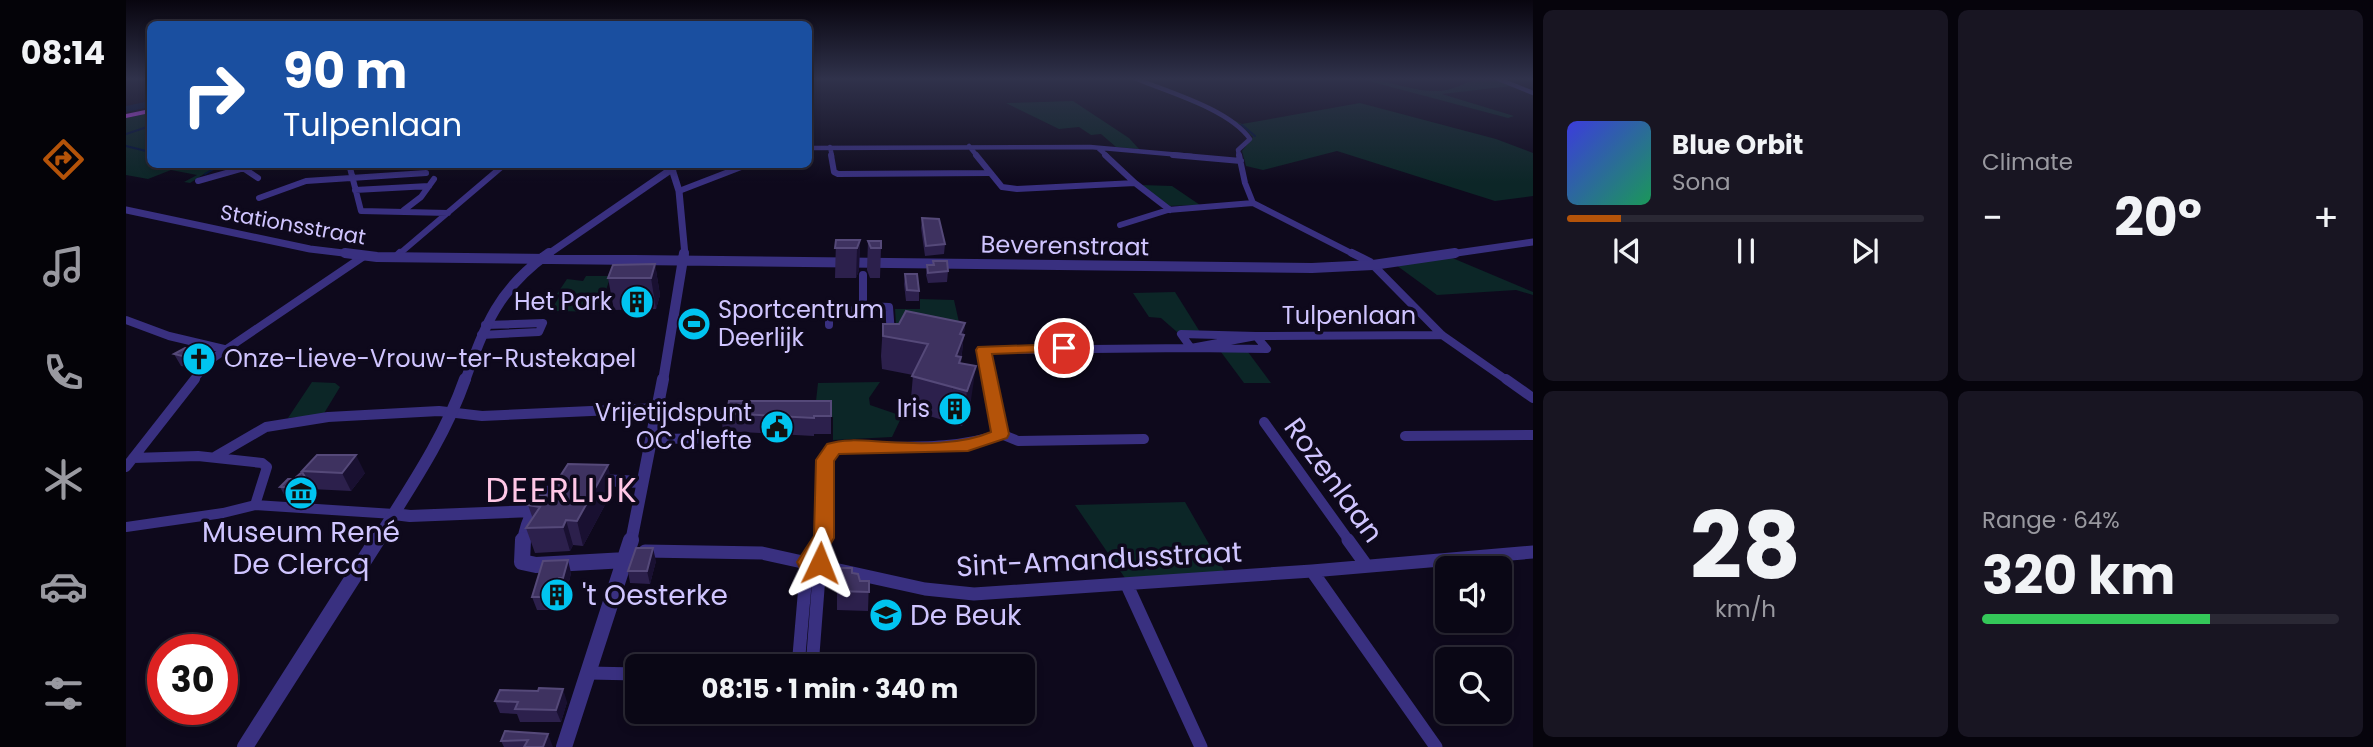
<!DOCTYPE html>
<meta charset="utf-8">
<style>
:root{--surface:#0a0715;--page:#181522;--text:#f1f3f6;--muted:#9999a0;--line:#2a2834;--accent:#b45309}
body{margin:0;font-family:Poppins,sans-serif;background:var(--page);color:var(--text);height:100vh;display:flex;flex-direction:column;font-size:26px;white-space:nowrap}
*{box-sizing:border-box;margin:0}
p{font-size:23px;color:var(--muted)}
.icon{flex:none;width:38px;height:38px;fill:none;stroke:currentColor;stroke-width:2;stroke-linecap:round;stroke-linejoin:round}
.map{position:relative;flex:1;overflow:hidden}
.side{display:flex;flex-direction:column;gap:10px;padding:10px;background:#06040c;width:840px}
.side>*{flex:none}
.top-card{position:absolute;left:21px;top:21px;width:665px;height:147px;border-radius:10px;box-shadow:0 4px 10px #0003,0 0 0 2px var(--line);background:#1a4fa0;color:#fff;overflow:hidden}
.buttons{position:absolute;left:1309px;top:556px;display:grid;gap:14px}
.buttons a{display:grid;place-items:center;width:77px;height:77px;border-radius:10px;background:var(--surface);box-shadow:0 4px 10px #0003,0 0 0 2px var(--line);font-size:35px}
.speed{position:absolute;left:21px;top:634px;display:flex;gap:14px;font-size:35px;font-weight:700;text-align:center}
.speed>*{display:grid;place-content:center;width:91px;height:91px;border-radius:50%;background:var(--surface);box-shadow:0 4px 10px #0003,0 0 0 2px var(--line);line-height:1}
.speed .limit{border:10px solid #d22;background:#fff;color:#111}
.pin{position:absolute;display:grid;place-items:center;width:60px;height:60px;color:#fff;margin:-30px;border:4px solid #fff;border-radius:50%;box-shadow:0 2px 7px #0007}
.me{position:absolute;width:77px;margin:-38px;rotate:2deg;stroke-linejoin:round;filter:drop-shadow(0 0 5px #0008)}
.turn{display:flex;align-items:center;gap:24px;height:147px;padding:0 21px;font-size:32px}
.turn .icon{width:91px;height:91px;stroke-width:2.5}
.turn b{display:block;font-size:49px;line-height:60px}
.big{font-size:52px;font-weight:700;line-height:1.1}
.side .tile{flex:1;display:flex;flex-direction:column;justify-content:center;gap:10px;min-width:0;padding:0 24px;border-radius:10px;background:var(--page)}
.side .dial{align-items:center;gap:0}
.dial b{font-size:91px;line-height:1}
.song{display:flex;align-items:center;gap:21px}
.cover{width:84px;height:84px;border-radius:10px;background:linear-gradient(135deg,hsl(240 70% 55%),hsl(150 70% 35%))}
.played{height:7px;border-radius:4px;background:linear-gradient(90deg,var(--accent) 15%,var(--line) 15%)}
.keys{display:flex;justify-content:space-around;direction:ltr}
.heat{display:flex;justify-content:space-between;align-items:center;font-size:38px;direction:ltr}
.charge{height:10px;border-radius:5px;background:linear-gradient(90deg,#34c759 64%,var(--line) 0)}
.side .tiles{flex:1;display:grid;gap:10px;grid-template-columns:repeat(2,1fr)}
.trip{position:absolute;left:499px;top:654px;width:410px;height:70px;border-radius:10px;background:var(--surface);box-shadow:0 4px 10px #0003,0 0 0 2px var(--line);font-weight:700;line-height:70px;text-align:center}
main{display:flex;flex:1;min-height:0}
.tab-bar{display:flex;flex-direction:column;width:126px;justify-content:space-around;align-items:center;background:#040308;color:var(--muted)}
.tab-bar .icon{width:49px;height:49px}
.tab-bar .on{color:var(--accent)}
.tab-bar b{font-size:32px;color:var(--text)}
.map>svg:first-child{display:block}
.green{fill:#0c2627}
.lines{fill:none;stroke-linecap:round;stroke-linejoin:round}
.stream{stroke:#04143b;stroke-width:2}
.river{fill:#04143b;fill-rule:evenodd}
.minor-far4{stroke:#393080;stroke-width:4.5}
.minor-far3{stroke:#393080;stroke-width:6}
.minor-far2{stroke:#393080;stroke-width:8}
.minor-far1{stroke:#393080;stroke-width:10}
.minor{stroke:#393080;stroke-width:13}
.tertiary-far3{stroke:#393080;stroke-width:7}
.tertiary-far2{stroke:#393080;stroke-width:10}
.tertiary-far1{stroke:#393080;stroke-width:12}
.tertiary{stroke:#393080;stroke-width:16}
.primary{fill:#cb4cff;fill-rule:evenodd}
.wall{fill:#2c204c}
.shaded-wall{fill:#191031}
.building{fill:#3e3260;stroke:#554979;stroke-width:2}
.route{fill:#b45309;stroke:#753606;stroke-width:2}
.labels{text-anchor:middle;stroke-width:7;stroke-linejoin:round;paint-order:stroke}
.far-street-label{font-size:21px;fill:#d0c5ff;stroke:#0e091c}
.street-label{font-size:24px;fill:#d0c5ff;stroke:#0e091c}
.poi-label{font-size:24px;fill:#d0c5ff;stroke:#0e091c;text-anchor:end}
.near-street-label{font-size:28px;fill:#d0c5ff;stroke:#0e091c}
.near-poi-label{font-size:28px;fill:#d0c5ff;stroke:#0e091c;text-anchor:start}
.near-quarter-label{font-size:33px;letter-spacing:2px;fill:#ffc7e6;stroke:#0e091c}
</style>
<main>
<nav class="tab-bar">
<b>08:14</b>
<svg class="icon on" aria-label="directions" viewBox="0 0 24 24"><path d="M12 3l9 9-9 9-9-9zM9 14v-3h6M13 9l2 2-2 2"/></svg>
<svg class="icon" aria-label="music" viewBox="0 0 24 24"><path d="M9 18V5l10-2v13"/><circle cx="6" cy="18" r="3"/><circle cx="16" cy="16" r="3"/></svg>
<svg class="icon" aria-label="phone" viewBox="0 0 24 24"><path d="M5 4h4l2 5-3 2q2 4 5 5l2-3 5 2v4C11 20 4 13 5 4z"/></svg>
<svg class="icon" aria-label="climate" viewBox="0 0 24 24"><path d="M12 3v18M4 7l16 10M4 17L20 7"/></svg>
<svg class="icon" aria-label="car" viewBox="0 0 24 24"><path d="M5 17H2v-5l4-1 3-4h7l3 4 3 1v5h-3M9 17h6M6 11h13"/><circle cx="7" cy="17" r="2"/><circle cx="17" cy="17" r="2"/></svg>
<svg class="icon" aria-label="filters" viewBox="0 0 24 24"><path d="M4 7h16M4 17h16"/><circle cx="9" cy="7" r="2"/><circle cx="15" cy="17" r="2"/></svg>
</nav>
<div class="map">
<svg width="1407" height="747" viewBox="0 0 1407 747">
<rect width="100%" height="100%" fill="#0e091c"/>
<path class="green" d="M1231,78C1257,78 1281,90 1306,91C1339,93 1344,67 1385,86L1316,94L1388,116L1382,118Z
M1023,81L1116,124L1234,103L1370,139L1407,153V196L1369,201L1211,151L1137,170L1120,166L1116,151L1127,137L1114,124L1018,82Z
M947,101L1003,138L1013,149L990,147L975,134L965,135L953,127L933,129L880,103Z
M24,113V164L92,165L64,183L58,182L71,175L45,170L22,179L0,175V118Z
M1015,185L1046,186L1074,205L1042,206Z
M1324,257L1407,292V295L1390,290L1311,295L1270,265Z
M460,276H489L483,281L479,293H483L477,306L487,307L486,312L425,311L434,295L431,294L441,279L457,281Z
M1049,292L1074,332H1051L1035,318L1023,317L1007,293Z
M794,299L828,300L837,340H771L769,309H794Z
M1095,352H1122L1145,383H1118Z
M186,382L209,383L214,387L197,415L162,418Z
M754,382L743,398L744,405L776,416L766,437L707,440V417H675L690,401L692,383Z
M1059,502L1099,572L999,578L949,505Z"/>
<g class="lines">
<path class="stream" d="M1116,125L1129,136
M0,134L24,126
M0,146L24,152
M76,164L89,168
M79,174L93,166"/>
<path class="river" d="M24,101V107L0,112V106Z"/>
<path class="minor-far4" d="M1008,78C1042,92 1103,109 1124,139L1112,150L1113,156
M1370,78L1407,93
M843,146L851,156
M704,147L706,156
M682,148L964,147L1066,156
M972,148L981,156"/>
<path class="minor-far3" d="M705,155L708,172L712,174L863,173
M850,155L876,187L891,189L1009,183
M979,155L1009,183L1044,210
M1047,155L1115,161
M1113,155L1119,183L1127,203L1229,255
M223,164L235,211L322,213
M117,168L132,178
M72,181L132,164
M229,190L303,186
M553,191L623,164
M133,198L180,181L300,173
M278,210L295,197L308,179
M994,225L1042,210L1127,203
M272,255L379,164"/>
<path class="minor-far2" d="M1226,253L1244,262L1316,335L1382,381
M270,257L274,253
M737,306L763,307L765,334
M0,320L43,336L98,349
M703,325V310L725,311L737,306V275
M1055,334L1130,336L1141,349L1065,348Z
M355,335L413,332L417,323L359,325
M67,381L83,361L238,256
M864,381L857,350L1065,348L1130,336L1316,335"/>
<path class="minor-far1" d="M1380,379L1407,398
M1138,422L1224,542
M875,434L892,441L1018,439
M1279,436L1407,435
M525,439L614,438
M90,456L140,427L202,417L313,411L356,416L532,408
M7,458L72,456L136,463L141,467L129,505
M0,467L69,379
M0,527L97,513L129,505L268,514
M695,542L698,538L699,460L707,448C764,444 820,453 875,434L863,379"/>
<path class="minor" d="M1222,540L1240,565
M519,551L636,553L799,589L848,594L1186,571L1407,552
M1186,571L1310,747
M1001,585L1075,747
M672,667L681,562L696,540
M686,667L694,563
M463,673L511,674"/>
<path class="tertiary-far3" d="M546,169L553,191L559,255
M0,210L184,249L234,255
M421,255L553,164
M1317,255L1407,242"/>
<path class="tertiary-far2" d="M219,253L251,257L1186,268L1247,265L1329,253
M339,381C359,325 372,289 423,253
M537,381L558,253"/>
<path class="tertiary-far1" d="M473,480L516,482
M268,514L284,516L406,511
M250,542C283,489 318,439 339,379
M397,542C401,512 416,492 443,480
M505,542L537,379"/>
<path class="tertiary" d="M397,540L396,562L410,565L500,560
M119,747L251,540
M438,747L505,540"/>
<path class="primary" d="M24,109V113L0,118V114Z"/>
</g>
<path class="wall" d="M796,218L819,244L818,254L799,256L795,228Z
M710,240H734L733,270L730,278H709Z
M742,241L755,248L754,278H744L741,270Z
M807,261L822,271L821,282L802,283L800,275L801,265H807Z
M529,264L534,295L530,309L488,310L482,278Z
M779,274L793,291V301H780L778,284Z
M839,323L835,363L845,400L836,426L784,410L787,375L756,369L755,356L757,324Z
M68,350L75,361L66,368L55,366L48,354Z
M705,401V434H688V436L597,431L595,413Z
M176,472L239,473L225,491L185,489L176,501L161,500L154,487L168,479Z
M487,490L457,546L447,545L444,551L409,553L400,528L407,519L402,505Z
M417,561L445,573L441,590L437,591L432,610H411L406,597Z
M530,561L524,584L504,583L502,571Z
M726,573L734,581H743L742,611L711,610V591Z
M369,701L441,702L435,722H394L391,714L374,713Z
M379,731L427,747H378L375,741Z"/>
<path class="shaded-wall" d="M734,240L733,270L730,278L731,248Z
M529,264L534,295L530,309L525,278Z
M839,323L832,389V374L826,390L830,356L834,334Z
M68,350L75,361L66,368L60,357Z
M850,366L845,400L836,426L841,391Z
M230,455L239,473L225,491L216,473Z
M482,465L487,490L457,546L451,521Z
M179,477L185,489L176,501L170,488Z
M440,520L447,545L444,551L437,527Z
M527,548L530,561L524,584L521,571Z
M442,560L445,573L441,590L437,578Z
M433,578L437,591L432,610L428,597Z
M437,689L441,702L435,722L430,710Z
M422,734L427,747H417Z"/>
<path class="building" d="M796,218L813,219L819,244L800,246Z
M710,240H734L731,248H709Z
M742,241H755V248H745Z
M807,261H821L822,271L802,273L801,265H808Z
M529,264L525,278H482L487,265Z
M779,274H791L793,291L781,290Z
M780,311L839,323L834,334L838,335L830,356L835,357L833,363L850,366L841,391L786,376L802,344L757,336V324H773Z
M59,348L68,350L60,357L48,354Z
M603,401H705V416H688V418L595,413L597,406L602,407Z
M191,455H230L216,473L176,471Z
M442,464L482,465L451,521L440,520L437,527L400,528L414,507L402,505L409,496L422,495Z
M176,472L179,477L170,488L154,487L162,479H168Z
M510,548H527L521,571H502Z
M442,560L437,578H433L428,597H406L417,561Z
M712,568H726V573L732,574L734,581H743V592L711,591Z
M413,688L437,689L430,710L389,709L392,702L369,701L374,690L412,691Z
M379,731L422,734L417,747H398L402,740L375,741Z"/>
<linearGradient id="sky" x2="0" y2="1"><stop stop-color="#08050f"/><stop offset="0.43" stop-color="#30324b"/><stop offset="1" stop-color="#30324b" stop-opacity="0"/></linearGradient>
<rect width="1407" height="183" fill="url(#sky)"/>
<path class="route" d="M938,344L944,345L946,348L944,351L866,354L883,434L881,438L842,451L713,454L708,461V538L697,556L704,563L701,569L694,571L674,568L671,562L688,536L690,460L701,444C721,438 740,441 761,442C794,444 835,445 865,432L850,350L852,347Z"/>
<defs>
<symbol id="building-disc" viewBox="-11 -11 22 22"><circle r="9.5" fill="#00c4f0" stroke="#0e091c"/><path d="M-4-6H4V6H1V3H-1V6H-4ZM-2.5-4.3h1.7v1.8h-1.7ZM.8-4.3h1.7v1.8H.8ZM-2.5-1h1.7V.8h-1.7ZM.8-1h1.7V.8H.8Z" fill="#111"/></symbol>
<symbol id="stadium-disc" viewBox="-11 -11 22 22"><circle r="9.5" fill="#00c4f0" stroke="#0e091c"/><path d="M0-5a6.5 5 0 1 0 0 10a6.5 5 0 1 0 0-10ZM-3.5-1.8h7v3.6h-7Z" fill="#111"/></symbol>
<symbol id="church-disc" viewBox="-11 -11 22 22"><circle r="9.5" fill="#00c4f0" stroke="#0e091c"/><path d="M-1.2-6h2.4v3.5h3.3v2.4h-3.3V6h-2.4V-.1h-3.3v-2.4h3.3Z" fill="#111"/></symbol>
<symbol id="civic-disc" viewBox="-11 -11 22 22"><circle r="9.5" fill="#00c4f0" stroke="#0e091c"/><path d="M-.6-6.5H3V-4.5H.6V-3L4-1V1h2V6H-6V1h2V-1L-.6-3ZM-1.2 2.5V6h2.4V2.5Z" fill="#111"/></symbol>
<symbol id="museum-disc" viewBox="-11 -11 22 22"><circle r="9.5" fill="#00c4f0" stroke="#0e091c"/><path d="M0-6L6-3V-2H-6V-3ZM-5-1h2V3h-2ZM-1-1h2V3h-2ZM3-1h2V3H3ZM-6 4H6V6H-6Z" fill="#111"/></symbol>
<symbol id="school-disc" viewBox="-11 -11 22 22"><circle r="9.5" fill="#00c4f0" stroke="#0e091c"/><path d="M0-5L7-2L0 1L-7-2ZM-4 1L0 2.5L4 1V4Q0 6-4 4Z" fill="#111"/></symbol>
</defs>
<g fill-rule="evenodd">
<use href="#building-disc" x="492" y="283" width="38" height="38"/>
<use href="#stadium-disc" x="549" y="305" width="38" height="38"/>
<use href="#church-disc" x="54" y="340" width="38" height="38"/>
<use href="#building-disc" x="810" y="390" width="38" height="38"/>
<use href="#civic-disc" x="632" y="408" width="38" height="38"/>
<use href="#museum-disc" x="156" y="474" width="38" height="38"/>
<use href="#building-disc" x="412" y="576" width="38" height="38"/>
<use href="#school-disc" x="741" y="596" width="38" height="38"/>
</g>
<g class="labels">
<g class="far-street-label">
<text transform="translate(167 225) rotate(10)" y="7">Stationsstraat</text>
</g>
<g class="street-label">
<text transform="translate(939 246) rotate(1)" y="8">Beverenstraat</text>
<text x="1223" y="324">Tulpenlaan</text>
</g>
<g class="poi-label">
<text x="486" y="310">Het Park</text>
<text x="592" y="318" text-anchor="start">Sportcentrum<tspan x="592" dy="28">Deerlijk</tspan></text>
<text x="98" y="367" text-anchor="start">Onze-Lieve-Vrouw-ter-Rustekapel</text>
<text x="804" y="417">Iris</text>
<text x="626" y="421">Vrijetijdspunt<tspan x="626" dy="28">OC d'Iefte</tspan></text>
</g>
<g class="near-street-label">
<text transform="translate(1208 480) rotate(54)" y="10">Rozenlaan</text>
<text transform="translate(973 559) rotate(-3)" y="10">Sint-Amandusstraat</text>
</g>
<g class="near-poi-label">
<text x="175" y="542" text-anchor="middle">Museum René<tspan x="175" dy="32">De Clercq</tspan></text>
<text x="456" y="605">'t Oesterke</text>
<text x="784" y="625">De Beuk</text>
</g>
<g class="near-quarter-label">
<text x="436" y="502">DEERLIJK</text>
</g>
</g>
</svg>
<div class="buttons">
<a><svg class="icon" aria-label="sound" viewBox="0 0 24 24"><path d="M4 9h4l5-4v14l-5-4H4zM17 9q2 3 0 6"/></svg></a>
<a><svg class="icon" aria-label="search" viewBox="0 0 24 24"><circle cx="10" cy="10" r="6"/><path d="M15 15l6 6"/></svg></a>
</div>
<div class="speed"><div class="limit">30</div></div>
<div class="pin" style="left:938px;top:348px;background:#d93025"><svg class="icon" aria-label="arrive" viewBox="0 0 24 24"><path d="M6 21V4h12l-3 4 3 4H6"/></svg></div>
<svg class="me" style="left:694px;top:563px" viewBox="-20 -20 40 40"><path d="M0-17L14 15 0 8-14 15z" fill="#b45309" stroke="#fff" stroke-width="4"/></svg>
<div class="trip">08:15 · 1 min · 340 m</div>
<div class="top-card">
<div class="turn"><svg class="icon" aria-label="right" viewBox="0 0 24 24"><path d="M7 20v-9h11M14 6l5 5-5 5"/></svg><div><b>90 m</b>Tulpenlaan</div></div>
</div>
</div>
<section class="side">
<div class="tiles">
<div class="tile">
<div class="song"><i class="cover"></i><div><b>Blue Orbit</b><p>Sona</p></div></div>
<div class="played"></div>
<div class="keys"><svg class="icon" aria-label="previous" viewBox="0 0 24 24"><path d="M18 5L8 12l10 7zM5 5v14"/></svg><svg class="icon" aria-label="pause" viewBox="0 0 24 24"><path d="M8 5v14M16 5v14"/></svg><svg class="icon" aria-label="next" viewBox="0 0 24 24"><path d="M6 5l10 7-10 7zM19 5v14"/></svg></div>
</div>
<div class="tile"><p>Climate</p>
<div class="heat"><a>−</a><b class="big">20°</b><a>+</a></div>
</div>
<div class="tile dial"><b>28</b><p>km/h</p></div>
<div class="tile"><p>Range · 64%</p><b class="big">320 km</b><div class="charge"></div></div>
</div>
</section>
</main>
